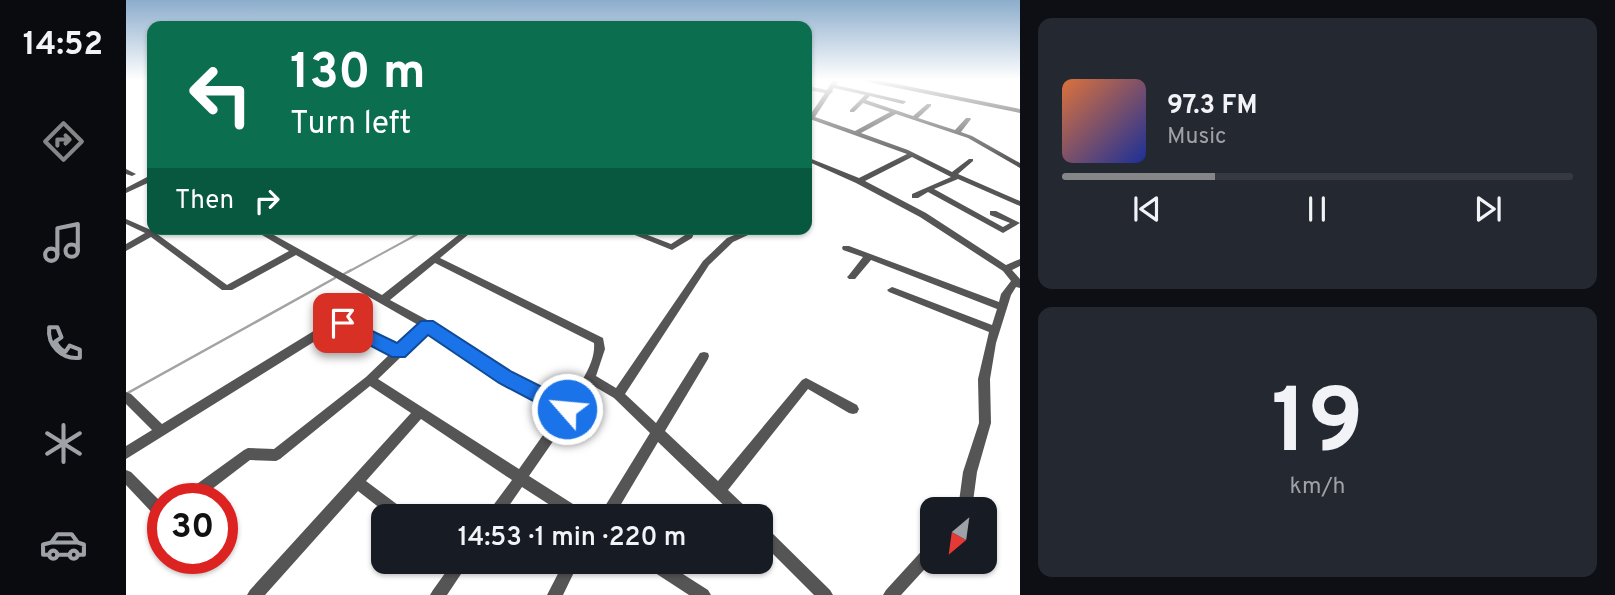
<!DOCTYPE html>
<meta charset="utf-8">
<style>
:root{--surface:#171b24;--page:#242831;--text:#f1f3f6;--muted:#9ea1a6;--line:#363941;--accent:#858687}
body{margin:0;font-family:Overpass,sans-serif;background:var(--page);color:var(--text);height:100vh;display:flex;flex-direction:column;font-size:26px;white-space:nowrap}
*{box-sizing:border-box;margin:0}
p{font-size:23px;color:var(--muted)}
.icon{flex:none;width:38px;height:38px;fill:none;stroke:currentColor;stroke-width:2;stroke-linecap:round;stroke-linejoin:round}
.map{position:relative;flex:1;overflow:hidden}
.panel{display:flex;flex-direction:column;gap:18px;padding:18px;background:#0d0f14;width:595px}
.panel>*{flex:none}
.banner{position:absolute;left:21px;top:21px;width:665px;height:214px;border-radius:14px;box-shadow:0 2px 5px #0004;background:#0b6e4f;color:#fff;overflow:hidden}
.needle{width:46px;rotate:209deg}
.controls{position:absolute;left:794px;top:497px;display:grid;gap:14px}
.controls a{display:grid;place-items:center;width:77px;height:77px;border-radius:14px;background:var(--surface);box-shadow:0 2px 5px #0004;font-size:35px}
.speed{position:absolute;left:21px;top:483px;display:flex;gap:14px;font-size:35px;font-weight:700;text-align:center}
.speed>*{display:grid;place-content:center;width:91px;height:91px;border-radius:50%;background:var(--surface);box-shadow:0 2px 5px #0004;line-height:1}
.speed .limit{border:10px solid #d22;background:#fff;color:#111}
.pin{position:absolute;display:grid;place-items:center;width:60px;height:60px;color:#fff;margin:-30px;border-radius:14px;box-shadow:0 4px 10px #0006}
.me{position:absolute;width:77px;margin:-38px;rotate:297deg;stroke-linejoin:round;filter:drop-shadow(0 0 5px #0008)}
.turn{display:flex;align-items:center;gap:24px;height:147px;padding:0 28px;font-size:32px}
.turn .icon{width:91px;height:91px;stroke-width:2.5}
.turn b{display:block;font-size:49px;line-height:60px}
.then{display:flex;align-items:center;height:66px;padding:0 28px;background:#0003;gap:14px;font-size:26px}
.panel .card{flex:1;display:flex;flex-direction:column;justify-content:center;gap:10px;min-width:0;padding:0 24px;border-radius:14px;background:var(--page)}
.panel .dial{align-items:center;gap:0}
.dial b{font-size:91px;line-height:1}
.song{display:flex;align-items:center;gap:21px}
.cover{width:84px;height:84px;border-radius:10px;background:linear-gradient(135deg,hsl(20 70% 55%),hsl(230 70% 35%))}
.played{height:7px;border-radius:4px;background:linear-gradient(90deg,var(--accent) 30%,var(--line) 30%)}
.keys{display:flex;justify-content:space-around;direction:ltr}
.trip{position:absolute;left:245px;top:504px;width:402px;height:70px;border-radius:14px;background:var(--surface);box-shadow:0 2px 5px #0004;font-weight:600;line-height:70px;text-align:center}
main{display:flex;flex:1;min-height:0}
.dock{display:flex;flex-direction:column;width:126px;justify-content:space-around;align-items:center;background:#090b0e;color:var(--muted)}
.dock .icon{width:49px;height:49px}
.dock .selected{color:var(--accent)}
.dock b{font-size:32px;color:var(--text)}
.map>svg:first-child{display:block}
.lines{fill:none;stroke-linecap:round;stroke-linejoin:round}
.stream-far1{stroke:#a3a3a3;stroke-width:2}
.stream{stroke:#a3a3a3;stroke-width:2.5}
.street{fill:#555;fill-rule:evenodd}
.secondary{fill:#222;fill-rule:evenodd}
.route{fill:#1a73e8;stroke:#114b97;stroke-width:2}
</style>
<main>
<nav class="dock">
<b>14:52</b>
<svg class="icon selected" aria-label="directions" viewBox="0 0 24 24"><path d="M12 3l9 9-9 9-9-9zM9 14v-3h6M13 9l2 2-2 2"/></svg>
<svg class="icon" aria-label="music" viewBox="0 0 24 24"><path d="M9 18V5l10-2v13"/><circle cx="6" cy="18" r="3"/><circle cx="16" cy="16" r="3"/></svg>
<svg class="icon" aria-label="phone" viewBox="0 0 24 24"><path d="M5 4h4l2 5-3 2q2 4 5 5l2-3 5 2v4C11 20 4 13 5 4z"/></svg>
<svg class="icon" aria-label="climate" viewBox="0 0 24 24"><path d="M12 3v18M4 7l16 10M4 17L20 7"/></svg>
<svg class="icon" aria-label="car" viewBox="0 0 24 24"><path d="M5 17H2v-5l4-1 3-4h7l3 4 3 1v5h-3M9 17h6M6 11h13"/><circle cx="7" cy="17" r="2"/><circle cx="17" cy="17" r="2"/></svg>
</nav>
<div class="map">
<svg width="894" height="595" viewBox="0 0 894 595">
<rect width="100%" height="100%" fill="#fff"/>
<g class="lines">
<path class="stream-far1" d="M222,272L301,229"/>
<path class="stream" d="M218,274L225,270
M0,394L209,278"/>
<path class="street" d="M707,80H713L710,85L779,101L780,102L777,104L744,96L740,100L787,116L801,104H805V106L792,118L829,130L840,118H844L845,119L835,132L846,136L894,163V168L842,138L770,114L735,133L782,150L826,172L843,159H847V161L832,174L894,201V206L832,179L808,189L877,227L884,223L864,215V211H870L894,223L877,233L802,192L792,198H786V194L825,177L786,157L739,181L800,213L880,265L894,259V266L886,270L894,279V288L890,287L885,295L870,343L864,379L865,423L851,472L846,509H832L837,472L853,423L852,379L863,332L763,292L761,290L766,287L769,288L866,325L871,309L745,260L729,279H723L721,277L723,275L737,257L717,250L716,248L717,246H723L873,302L875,294L885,281L877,271L794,217L730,183L681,161V157L683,158L733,178L781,154L681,118V114L684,115L699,93L681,90V86L701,90ZM708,88L739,95L724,110V112H728L737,103L764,112L729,131L689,117L704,94L707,92L706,91Z
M0,169L10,174L6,176L0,174Z
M23,176H26V181L0,193V188Z
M0,219L25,230L37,229L31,234L101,285L163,251L126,229H137L256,295L340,229H349L314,258L477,338L479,349L470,376L490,388L577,261L601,238L623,229H635L607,242L583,265L499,394L530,423L574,353L578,352L582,353L583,356L582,359L539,431L592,481L676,380L680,378L684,380L731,405L733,409L731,413L727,414L723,413L682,389L602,490L624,511L626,516H609L532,442L488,516H473L524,433L488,398L466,385L403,476L458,511L460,516H441L396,487L376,516H361L363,511L386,480L295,419L240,481L280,511L282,516H264L232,491L139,595H121L124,590L285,413L244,386L154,459L150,461L124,460L73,499H55L57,494L118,450L122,448L148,449L240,377L265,353L216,327L210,328L0,459V446L26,430L0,404V392L5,394L36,424L204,321L217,319L221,320L272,347L294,326L170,255L106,290H96L25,237L0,251V244L19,233L0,224ZM309,263L468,343C470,364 452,387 440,403L384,375L305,322L264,300ZM302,331L376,381L434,411L393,469L252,379Z
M232,229H244L248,232L244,235Z
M494,229H506L545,244L559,235L562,229H570L566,238L546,250Z
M0,470L5,472L37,504V521L32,519L0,485Z
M635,525L640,527L704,590L707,595H688L635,542Z
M807,542V560L775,595H757L760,590L802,544Z
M327,562H343L321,595H304L307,590Z
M438,562H453L437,595H421Z
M518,562H538L582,590L585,595H563L520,567Z"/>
<path class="secondary" d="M739,80H751L894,109V113L742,82Z"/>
</g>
<linearGradient id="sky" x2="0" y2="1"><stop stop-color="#8cadcc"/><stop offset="0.49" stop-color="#fff"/><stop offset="1" stop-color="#fff" stop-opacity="0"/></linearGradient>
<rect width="894" height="163" fill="url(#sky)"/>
<path class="route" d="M217,317L271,343L295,321H307L386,372L448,403L451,409L448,415L441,418L434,415L373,383L302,335L279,357H266L211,328L208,323L211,319Z"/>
</svg>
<div class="controls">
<a><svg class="needle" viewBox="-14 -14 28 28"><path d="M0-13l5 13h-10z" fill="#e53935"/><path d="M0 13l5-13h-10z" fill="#9ea1a6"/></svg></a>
</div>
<div class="speed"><div class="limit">30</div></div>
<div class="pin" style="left:217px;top:323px;background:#d93025"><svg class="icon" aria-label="arrive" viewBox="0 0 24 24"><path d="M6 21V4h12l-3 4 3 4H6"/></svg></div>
<svg class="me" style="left:441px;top:409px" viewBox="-20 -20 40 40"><circle r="17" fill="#1a73e8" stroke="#fff" stroke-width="3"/><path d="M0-11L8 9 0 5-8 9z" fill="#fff"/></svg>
<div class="trip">14:53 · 1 min · 220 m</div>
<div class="banner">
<div class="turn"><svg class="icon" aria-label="left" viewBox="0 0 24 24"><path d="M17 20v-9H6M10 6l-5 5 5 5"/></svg><div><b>130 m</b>Turn left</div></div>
<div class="then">Then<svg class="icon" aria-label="right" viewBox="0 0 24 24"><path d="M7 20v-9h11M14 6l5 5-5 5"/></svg></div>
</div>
</div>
<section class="panel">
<div class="card">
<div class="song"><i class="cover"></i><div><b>97.3 FM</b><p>Music</p></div></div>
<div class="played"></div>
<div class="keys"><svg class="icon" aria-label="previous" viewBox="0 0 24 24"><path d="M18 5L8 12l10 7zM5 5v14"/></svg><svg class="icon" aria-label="pause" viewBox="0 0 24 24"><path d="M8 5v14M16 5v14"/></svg><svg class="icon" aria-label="next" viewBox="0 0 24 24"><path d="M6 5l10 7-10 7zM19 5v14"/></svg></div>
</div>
<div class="card dial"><b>19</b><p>km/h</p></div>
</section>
</main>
